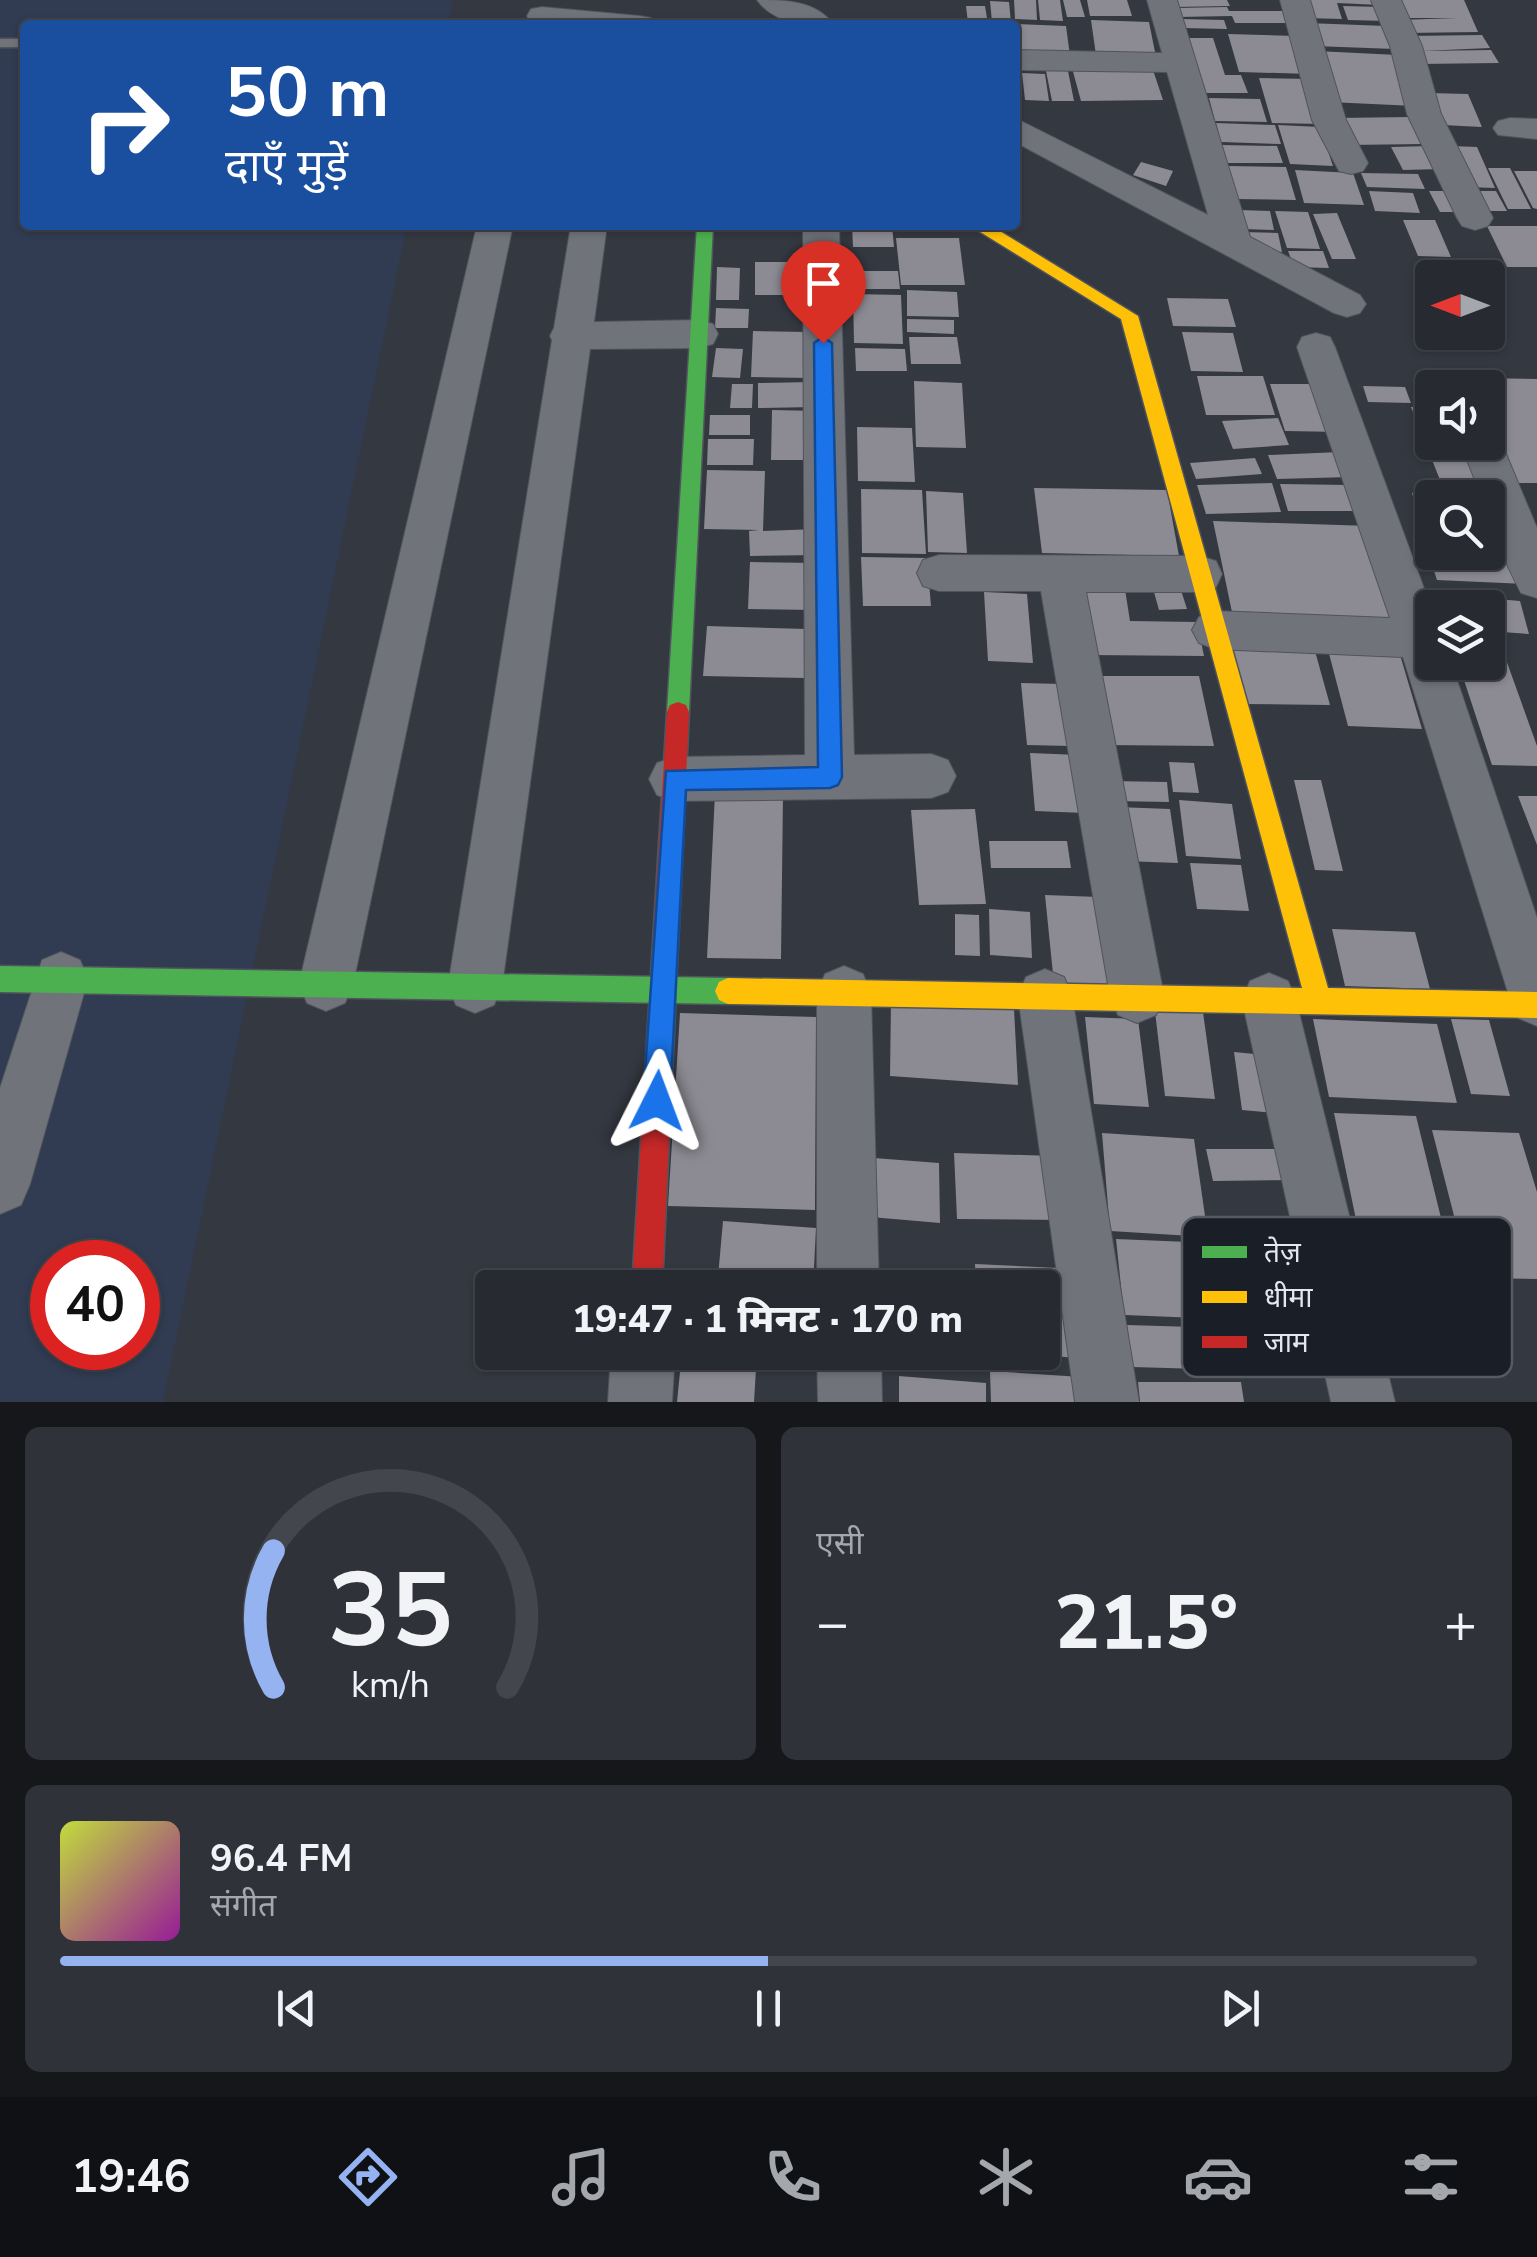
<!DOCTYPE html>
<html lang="hi">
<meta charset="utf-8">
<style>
:root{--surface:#272a31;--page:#2f3239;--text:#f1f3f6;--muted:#a4a7ab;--line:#43464d;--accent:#95b2f1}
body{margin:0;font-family:"Nunito Sans","Noto Sans Devanagari",sans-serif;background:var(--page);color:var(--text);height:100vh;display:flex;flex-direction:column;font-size:38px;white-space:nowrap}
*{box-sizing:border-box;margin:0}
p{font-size:32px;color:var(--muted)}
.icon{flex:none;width:55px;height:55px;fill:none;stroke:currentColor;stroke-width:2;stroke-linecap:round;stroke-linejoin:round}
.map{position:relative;height:1402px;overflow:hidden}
.sheet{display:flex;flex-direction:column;gap:25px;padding:25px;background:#15171b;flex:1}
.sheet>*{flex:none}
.banner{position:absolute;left:20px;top:20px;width:1000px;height:210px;border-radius:10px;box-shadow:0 2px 8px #0004,0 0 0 2px var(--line);background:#1a4fa0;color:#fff;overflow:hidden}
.needle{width:65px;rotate:270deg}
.fabs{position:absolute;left:1415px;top:260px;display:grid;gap:20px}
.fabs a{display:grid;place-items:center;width:90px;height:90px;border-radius:10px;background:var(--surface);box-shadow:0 2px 8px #0004,0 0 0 2px var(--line);font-size:50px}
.speed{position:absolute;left:30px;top:1240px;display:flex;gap:20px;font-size:50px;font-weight:700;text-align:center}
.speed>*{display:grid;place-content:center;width:130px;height:130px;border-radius:50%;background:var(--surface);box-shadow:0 2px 8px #0004,0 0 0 2px var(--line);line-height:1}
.speed .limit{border:15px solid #d22;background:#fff;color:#111}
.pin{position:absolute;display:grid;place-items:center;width:85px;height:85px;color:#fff;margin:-102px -42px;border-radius:50% 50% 50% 0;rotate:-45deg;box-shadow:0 0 10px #0007}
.pin .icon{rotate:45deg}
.me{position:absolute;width:110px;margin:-55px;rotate:3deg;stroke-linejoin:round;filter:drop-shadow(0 0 8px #0008)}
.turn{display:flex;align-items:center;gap:35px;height:210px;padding:0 40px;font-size:45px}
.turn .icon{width:130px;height:130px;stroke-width:2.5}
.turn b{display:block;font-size:70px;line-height:85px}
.big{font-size:75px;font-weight:800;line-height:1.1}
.sheet .card{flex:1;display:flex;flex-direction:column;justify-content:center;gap:15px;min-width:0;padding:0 35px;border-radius:15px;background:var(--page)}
.sheet .dial{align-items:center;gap:0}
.dial svg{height:260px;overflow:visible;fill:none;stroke:var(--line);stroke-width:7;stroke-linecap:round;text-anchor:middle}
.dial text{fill:var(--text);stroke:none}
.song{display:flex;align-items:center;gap:30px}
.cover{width:120px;height:120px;border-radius:15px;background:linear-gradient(135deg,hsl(70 70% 55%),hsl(300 70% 35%))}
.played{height:10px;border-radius:5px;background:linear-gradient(90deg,var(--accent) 50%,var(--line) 50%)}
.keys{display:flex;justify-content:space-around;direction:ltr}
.heat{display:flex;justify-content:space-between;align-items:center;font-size:55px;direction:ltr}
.sheet .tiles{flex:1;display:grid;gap:25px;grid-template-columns:1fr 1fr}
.card:last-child{grid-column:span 2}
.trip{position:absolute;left:475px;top:1270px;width:585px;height:100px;border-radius:10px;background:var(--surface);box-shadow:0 2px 8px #0004,0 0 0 2px var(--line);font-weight:800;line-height:100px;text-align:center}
.tab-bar{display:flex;height:160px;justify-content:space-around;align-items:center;background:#101114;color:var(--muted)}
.tab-bar .icon{width:70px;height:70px}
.tab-bar .on{color:var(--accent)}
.tab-bar b{font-size:45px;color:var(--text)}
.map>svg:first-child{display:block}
.built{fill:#313b51;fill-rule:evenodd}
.building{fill:#8c8a92}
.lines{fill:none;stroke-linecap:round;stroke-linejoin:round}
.lane-casing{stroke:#50545c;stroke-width:3}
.street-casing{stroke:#50545c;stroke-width:2}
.fast-casing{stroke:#50545c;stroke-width:3}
.slow-casing{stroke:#50545c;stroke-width:3}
.jam-casing{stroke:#50545c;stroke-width:3}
.lane{fill:#70737a;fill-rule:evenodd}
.street{fill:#70737a;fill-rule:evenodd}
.fast{fill:#4caf50;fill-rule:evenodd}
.slow{fill:#ffc107;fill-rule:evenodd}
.jam{fill:#c62828;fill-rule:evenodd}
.route{fill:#1a73e8;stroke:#114b97;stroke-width:2.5}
.key{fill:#1a1e26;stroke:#565a63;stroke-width:2.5}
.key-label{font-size:28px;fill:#e2e7f2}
</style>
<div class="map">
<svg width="1537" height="1402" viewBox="0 0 1537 1402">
<rect width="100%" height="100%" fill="#343841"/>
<path class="built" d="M0,0H453L448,25H25V225H407L163,1402H0ZM52,1262H138V1348H52Z"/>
<path class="building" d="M1014,0H1036L1037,20L1015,19Z
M1038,0H1060L1063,21L1040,20Z
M1063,0H1080L1085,17H1067Z
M1087,0H1127L1132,16H1090Z
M1172,0H1227L1230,6L1174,7Z
M1300,0H1379L1380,5L1337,3L1342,19L1305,18Z
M1395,0H1464L1478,32L1406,33L1399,20L1457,18H1405Z
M990,1L1009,2L1011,22H992Z
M966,6H985L988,24L968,23Z
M1343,6L1381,7L1387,21L1348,20Z
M1227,7L1229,11H1288L1293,23H1235L1232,16L1178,17L1175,8Z
M1181,19L1224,20L1227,29L1184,28Z
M1091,20L1149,22L1156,57L1096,55Z
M1307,23L1386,26L1395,49L1314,46Z
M1015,24L1066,26L1070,56L1015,54Z
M1228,34L1296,36L1310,74L1239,72Z
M1482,35L1490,48L1421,51L1491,50L1499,63L1419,64L1407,36Z
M1186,38H1213L1225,75H1241L1248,93H1203Z
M1316,51L1398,55L1415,106L1329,102Z
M1152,67L1163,100L1081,101L1072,68Z
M1046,71H1068L1074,101H1052Z
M1022,73L1045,74L1049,101L1025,100Z
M1259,78L1308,79L1322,124L1272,123Z
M1429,93L1468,94L1482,127L1442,125Z
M1209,98L1260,99L1267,122L1215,121Z
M1410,117L1424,144L1348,145L1336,118Z
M1216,123L1275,125L1281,144L1221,142Z
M1278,125L1320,127L1333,166L1290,164Z
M1222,145L1277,146L1283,163H1227Z
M1430,146L1442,169L1403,170L1391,147Z
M1450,146L1477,147L1495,188L1467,187Z
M1141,162L1173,171L1166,186L1133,175Z
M1228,166L1286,167L1296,200L1236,199Z
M1488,168H1510L1531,209H1508Z
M1295,170L1353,173L1364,205L1304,203Z
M1514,171H1537V209L1533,208Z
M1361,173L1418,174L1425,189L1367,187Z
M1369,191L1413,193L1420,213L1375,211Z
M1429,191H1454L1465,212H1440Z
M1469,191H1496L1507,211H1479Z
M1239,210L1270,211L1274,230L1243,229Z
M1275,211L1308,212L1320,249L1287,248Z
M1337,213L1356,259H1332L1313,214Z
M1403,220H1435L1451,257L1418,256Z
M852,225H892L894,247H853Z
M1487,226H1537V267H1507Z
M1243,232L1278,233L1282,252L1249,249Z
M896,238H959L965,285H901Z
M1288,251H1323L1329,268L1294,267Z
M755,262H813L814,295H755Z
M717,267L740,268L739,300H716Z
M852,271H898L900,289H853Z
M907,290L957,292L959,317L907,316Z
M853,294L901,295L903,344L854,343Z
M1167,298L1228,299L1236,327L1173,326Z
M716,308L749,309L748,328H715Z
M907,319L954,320V334L907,332Z
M753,331L809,332V378L751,377Z
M1182,332L1233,333L1243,372L1191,371Z
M909,337H957L961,364H911Z
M716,348L743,349L740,378L712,377Z
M855,348L905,349L907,371H856Z
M1197,376H1263L1275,415H1206Z
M1473,378L1537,379V483H1515L1488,415V388H1476Z
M914,381L962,383L966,448L916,447Z
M813,382L814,407L758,408V383Z
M732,384H753L752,408H730Z
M1270,384H1326L1341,432L1285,431Z
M1363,386L1405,387L1411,403L1368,402Z
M1411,407H1432V442H1472L1490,484L1442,485Z
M772,410L819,411L820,460H771Z
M710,415H750V435H709Z
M1278,418L1289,445L1233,449L1222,421Z
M857,427L912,428L915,482L858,481Z
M708,439H754L753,465H707Z
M1340,452L1350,477L1277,479L1268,455Z
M1255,458L1262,474L1196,479L1190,463Z
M707,470L765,471L763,531L817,529L819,555L750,556L749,531L759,530L704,529Z
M1272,483L1281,512L1206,514L1197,485Z
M1280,484L1348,485L1357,511H1288Z
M1034,488L1167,490L1179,556L1042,553Z
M861,489L922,490L926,554L862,553Z
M926,491L963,493L967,553L928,552Z
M1412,493L1478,494V498H1432V523L1421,522Z
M1213,521L1370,526L1398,622L1233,617Z
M1421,532L1432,533V552H1488V535L1509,536L1526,584L1437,580Z
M861,557L927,558L931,606H863Z
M750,562L817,563L816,610L748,609Z
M1077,582L1124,583L1130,621L1197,622L1204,656L1088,655Z
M1179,584L1187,609L1159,610L1152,585Z
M984,592L1027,594L1033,663L988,661Z
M1473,597L1520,601L1529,634L1488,631V608H1476Z
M707,626L807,629L806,678L703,676Z
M1327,646L1398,648L1422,729L1348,726Z
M1228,650L1315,651L1330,705L1240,704Z
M1488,654H1504L1537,746V766L1492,765L1458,662H1488Z
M1093,676H1199L1214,746L1104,745Z
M1021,683L1063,684L1070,746L1027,745Z
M1030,753L1079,755L1085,813L1035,811Z
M1169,762L1194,763L1199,793L1173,792Z
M1294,780H1321L1343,871L1315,870Z
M1111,781L1167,782L1169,802L1113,801Z
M715,793L783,795L781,959L707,958Z
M1518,796H1537V845Z
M1179,800L1232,804L1241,859L1186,856Z
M1117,807L1170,809L1178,863L1124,861Z
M975,809L986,904L919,905L911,810Z
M989,841H1067L1071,868H991Z
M1190,863L1241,865L1249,911L1197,909Z
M1045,895L1099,897L1109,986L1054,984Z
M989,909L1030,912L1032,958L990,955Z
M955,914L979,915L980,956L955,955Z
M1332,929L1415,932L1430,989L1345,986Z
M891,1000L1014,1009L1018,1085L890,1076Z
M1154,1003L1202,1005L1215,1099L1165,1096Z
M680,1013L816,1017L815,1210L668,1206Z
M1085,1017L1138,1019L1149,1107L1094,1104Z
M1313,1019L1437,1024L1457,1103L1329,1097Z
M1451,1019L1489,1020L1510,1096L1471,1094Z
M1234,1052L1265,1055L1274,1113L1242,1110Z
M1334,1113L1416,1116L1454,1271L1366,1268Z
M1432,1130L1519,1133L1537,1192V1279L1470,1278Z
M1102,1133L1194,1139L1208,1237L1110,1231Z
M1206,1149H1296L1303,1180L1213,1181Z
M954,1153L1054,1156L1061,1220L957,1219Z
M861,1157L939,1163L940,1223L859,1216Z
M723,1221L816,1228L813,1288H717Z
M1116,1239L1213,1243L1224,1319L1124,1315Z
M975,1264L1080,1269L1088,1358L1042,1356V1288H976Z
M879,1276L963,1283V1288H878Z
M1127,1325L1229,1328L1236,1370L1132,1367Z
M682,1352H757L754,1402H677Z
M909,1352H964V1359L909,1355Z
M990,1371L1097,1378L1100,1402H991Z
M899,1376L986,1383V1402H899Z
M1138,1382H1241L1244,1402H1140Z"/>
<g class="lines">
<defs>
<path id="lane" d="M0,39H25V47H0Z"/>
<path id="street" d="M757,0C784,0 816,0 834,25C807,25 775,25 757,0Z
M1147,0H1177L1250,237L1360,295L1366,304L1360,313L1347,317L1334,313L1015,142V118L1208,215L1167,72L1015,70V50L1162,53Z
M1280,0H1310L1346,120L1368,163L1363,171L1351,174L1339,171L1312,120Z
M1371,0H1401L1422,46L1441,114L1493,218L1488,226L1475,230L1462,226L1457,218L1407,114L1390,46Z
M542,7L640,16L651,18L655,25L531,23L527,16L531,9Z
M1510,118L1537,119V139L1498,135L1493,128L1498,121Z
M477,225H513L353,984L345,1003L326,1011L307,1003L299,984Z
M571,225H607L594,322L699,320L713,324L718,334L713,344L699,348L590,349L502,986L494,1005L475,1013L456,1005L448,986L552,340L550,336L554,328Z
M803,225H839L854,755L931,754L948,760L956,776L948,792L931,798L674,801L657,795L649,779L657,763L674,757L805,755Z
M1316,333L1330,337L1335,347L1432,610V662H1451L1537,918V1026L1518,1018L1510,999L1403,657L1215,649L1199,643L1192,630L1199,617L1215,611L1390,618L1297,347L1302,337Z
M1488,429L1495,431L1501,442L1537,528V598L1521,593C1507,565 1488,528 1488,498H1482L1460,442H1488Z
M939,555L1200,556L1216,561L1222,574L1216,587L1200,592H1086L1164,996L1156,1015L1137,1023L1118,1015L1110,996L1041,591H939L923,586L917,573L923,560Z
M61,952L80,960L88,979L30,1184L21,1205L0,1214V1088L42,960Z
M844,966L863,974L871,993L879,1288H817V993L825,974Z
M1045,969L1064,977L1072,996L1139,1402H1075L1018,996L1026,977Z
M1269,973L1288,981L1296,1000L1395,1402H1331L1242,1000L1250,981Z
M611,1352H675L672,1402H608Z
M817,1352H881L882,1402H818Z"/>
<path id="fast" d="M697,225H713L689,712L686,719L678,722L670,719L667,712Z
M0,966L728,978L737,982L741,991L737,1000L728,1004L0,992Z"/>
<path id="slow" d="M969,225H990L1138,316L1328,988L1537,992V1018L728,1004L719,1000L715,991L719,982L728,978L1302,988L1121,319Z"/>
<path id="jam" d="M678,702L686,705L689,712L662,1288H632L667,712L670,705Z"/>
</defs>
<use href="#lane" class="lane-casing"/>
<use href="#street" class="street-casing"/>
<use href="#fast" class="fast-casing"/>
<use href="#slow" class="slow-casing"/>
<use href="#jam" class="jam-casing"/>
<use href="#lane" class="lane"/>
<use href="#street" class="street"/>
<use href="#fast" class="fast"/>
<use href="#slow" class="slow"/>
<use href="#jam" class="jam"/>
</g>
<path class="route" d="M823,337L832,343L842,777L838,785L830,788L686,790L670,1101L666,1111L657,1115L647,1111L643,1101L666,771L818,767L814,343Z"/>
<rect x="1182" y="1217" width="330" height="160" rx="15" class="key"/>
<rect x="1202" y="1246" width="45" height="12" fill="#4caf50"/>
<rect x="1202" y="1291" width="45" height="12" fill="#ffc107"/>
<rect x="1202" y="1336" width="45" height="12" fill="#c62828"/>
<g class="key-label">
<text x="1264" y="1262">तेज़</text>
<text x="1264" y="1307">धीमा</text>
<text x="1264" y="1352">जाम</text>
</g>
</svg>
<div class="fabs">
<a><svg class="needle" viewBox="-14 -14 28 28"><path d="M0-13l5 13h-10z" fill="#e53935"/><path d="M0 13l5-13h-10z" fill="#a4a7ab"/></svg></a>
<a><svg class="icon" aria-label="sound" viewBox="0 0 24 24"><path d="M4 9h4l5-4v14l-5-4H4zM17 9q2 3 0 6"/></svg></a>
<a><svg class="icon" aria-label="search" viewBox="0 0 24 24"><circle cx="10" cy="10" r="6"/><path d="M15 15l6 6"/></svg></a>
<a><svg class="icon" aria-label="layers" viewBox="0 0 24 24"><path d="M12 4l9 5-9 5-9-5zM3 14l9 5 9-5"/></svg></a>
</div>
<div class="speed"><div class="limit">40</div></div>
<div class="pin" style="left:823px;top:343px;background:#d93025"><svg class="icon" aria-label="arrive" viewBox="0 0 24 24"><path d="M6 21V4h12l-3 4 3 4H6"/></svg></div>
<svg class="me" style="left:657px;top:1101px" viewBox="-20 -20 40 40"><path d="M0-17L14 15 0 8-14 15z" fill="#1a73e8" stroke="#fff" stroke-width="4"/></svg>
<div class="trip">19:47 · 1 मिनट · 170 m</div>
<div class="banner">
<div class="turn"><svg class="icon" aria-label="right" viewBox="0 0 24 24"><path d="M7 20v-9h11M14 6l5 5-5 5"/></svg><div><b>50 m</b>दाएँ मुड़ें</div></div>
</div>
</div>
<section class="sheet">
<div class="tiles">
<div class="card dial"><svg viewBox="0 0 100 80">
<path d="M14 69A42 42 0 1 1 86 69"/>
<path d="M14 69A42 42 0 0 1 14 27" stroke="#95b2f1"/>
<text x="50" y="56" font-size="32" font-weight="700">35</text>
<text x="50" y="72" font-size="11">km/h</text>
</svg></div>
<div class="card"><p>एसी</p>
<div class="heat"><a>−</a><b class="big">21.5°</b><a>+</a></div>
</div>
<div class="card">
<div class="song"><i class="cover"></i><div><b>96.4 FM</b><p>संगीत</p></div></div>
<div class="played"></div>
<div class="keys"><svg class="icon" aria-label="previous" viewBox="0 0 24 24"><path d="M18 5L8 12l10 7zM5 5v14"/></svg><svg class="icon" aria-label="pause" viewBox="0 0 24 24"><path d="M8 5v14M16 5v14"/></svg><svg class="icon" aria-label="next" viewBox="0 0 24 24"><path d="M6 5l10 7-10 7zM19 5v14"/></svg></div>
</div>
</div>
</section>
<nav class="tab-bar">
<b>19:46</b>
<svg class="icon on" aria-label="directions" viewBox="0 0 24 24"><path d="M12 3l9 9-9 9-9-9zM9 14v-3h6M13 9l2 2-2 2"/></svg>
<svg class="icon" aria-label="music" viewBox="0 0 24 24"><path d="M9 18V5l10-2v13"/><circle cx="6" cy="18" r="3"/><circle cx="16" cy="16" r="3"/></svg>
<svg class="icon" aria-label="phone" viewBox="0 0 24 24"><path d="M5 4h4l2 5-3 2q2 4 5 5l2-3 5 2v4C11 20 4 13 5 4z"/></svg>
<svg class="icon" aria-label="climate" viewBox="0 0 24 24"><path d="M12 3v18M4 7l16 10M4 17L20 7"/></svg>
<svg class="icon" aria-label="car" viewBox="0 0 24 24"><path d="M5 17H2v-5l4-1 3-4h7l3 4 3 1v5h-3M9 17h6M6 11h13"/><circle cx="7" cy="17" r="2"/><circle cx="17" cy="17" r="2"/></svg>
<svg class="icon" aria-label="filters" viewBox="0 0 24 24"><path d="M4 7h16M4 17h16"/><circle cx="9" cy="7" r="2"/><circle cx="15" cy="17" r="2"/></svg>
</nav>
